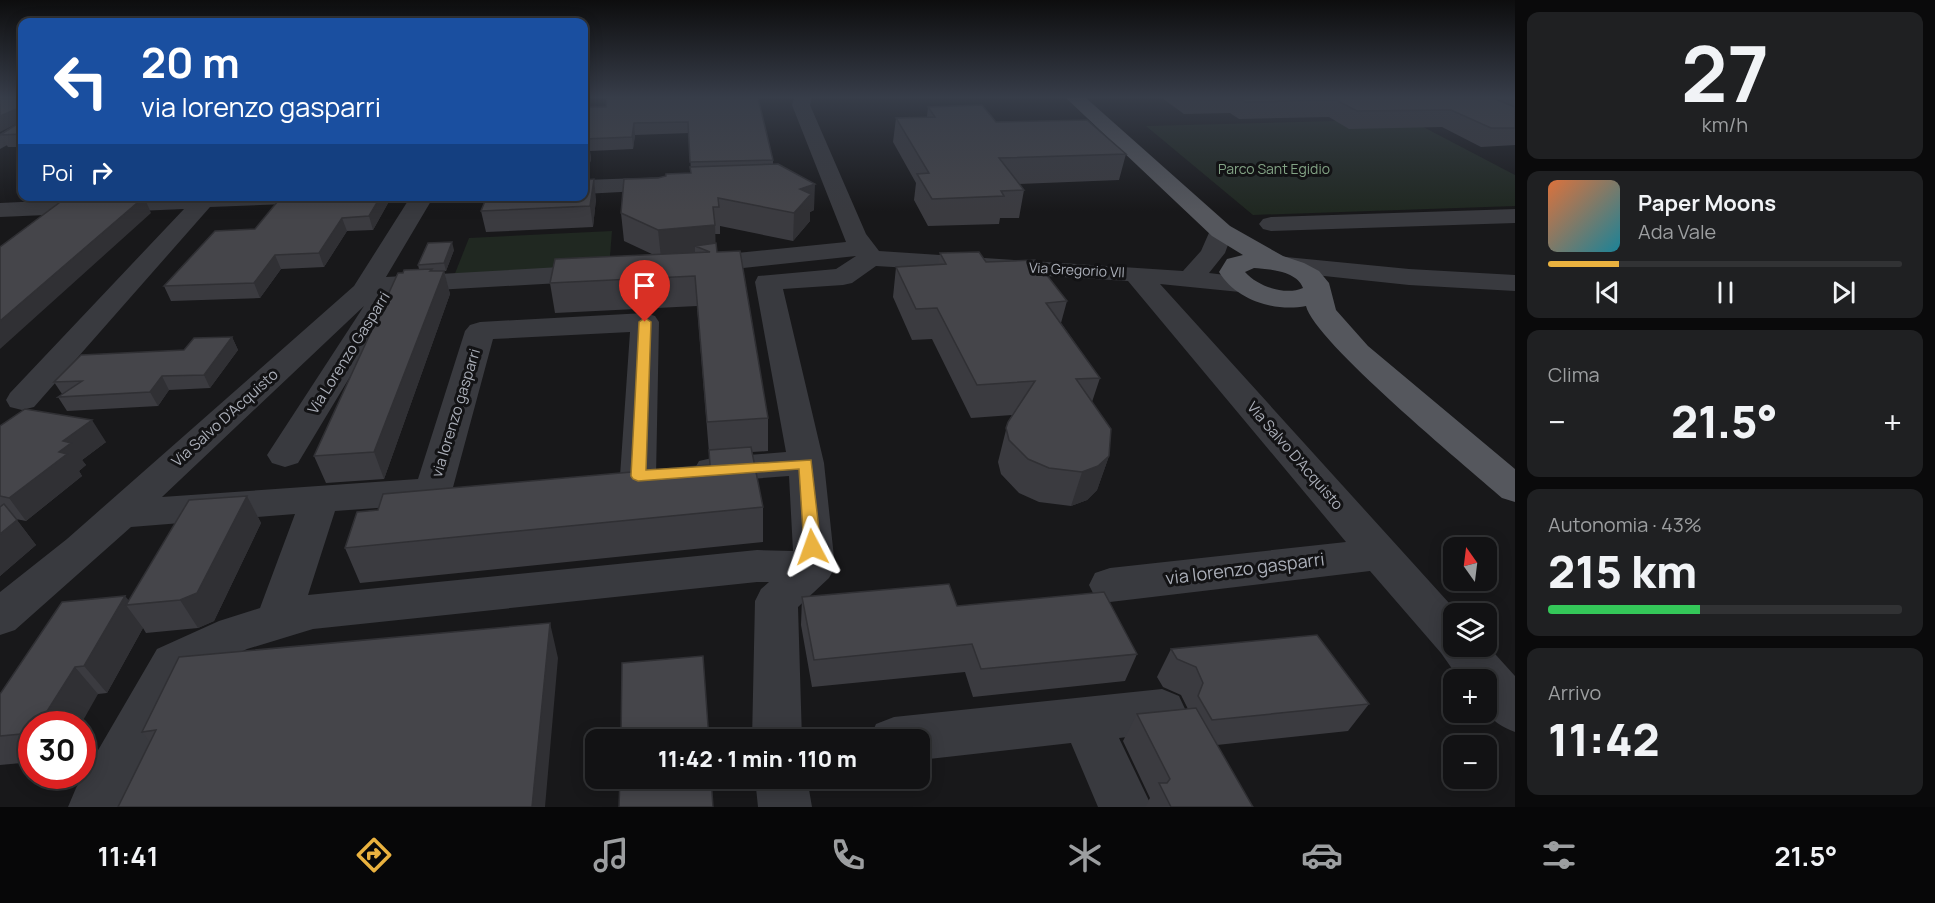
<!DOCTYPE html>
<html lang="it">
<meta charset="utf-8">
<style>
:root{--surface:#121214;--page:#1f2022;--text:#f1f3f6;--muted:#9c9ea0;--line:#313234;--accent:#eab23f}
body{margin:0;font-family:Manrope,sans-serif;background:var(--page);color:var(--text);height:100vh;display:flex;flex-direction:column;font-size:22px;white-space:nowrap}
*{box-sizing:border-box;margin:0}
p{font-size:20px;color:var(--muted)}
.icon{flex:none;width:33px;height:33px;fill:none;stroke:currentColor;stroke-width:2;stroke-linecap:round;stroke-linejoin:round}
.map{position:relative;flex:1;overflow:hidden}
.sheet{display:flex;flex-direction:column;gap:12px;padding:12px;background:#0a0a0b;width:420px}
.sheet>*{flex:none}
.hud{position:absolute;left:18px;top:18px;width:570px;height:183px;border-radius:12px;box-shadow:0 3px 15px #0003,0 0 0 2px var(--line);background:#1a4fa0;color:#fff;overflow:hidden}
.needle{width:39px;rotate:346deg}
.controls{position:absolute;left:1443px;top:537px;display:grid;gap:12px}
.controls a{display:grid;place-items:center;width:54px;height:54px;border-radius:12px;background:var(--surface);box-shadow:0 3px 15px #0003,0 0 0 2px var(--line);font-size:30px}
.speed{position:absolute;left:18px;top:711px;display:flex;gap:12px;font-size:30px;font-weight:700;text-align:center}
.speed>*{display:grid;place-content:center;width:78px;height:78px;border-radius:50%;background:var(--surface);box-shadow:0 3px 15px #0003,0 0 0 2px var(--line);line-height:1}
.speed .limit{border:9px solid #d22;background:#fff;color:#111}
.pin{position:absolute;display:grid;place-items:center;width:51px;height:51px;color:#fff;margin:-62px -26px;border-radius:50% 50% 50% 0;rotate:-45deg;box-shadow:0 0 6px #0007}
.pin .icon{rotate:45deg}
.me{position:absolute;width:66px;margin:-33px;rotate:356deg;stroke-linejoin:round;filter:drop-shadow(0 0 4px #0008)}
.turn{display:flex;align-items:center;gap:21px;height:126px;padding:0 24px;font-size:27px}
.turn .icon{width:78px;height:78px;stroke-width:2.5}
.turn b{display:block;font-size:42px;line-height:51px}
.then{display:flex;align-items:center;height:57px;padding:0 24px;background:#0003;gap:12px;font-size:22px}
.big{font-size:45px;font-weight:800;line-height:1.1}
.sheet .tile{flex:1;display:flex;flex-direction:column;justify-content:center;gap:9px;min-width:0;padding:0 21px;border-radius:12px;background:var(--page)}
.sheet .dial{align-items:center;gap:0}
.dial b{font-size:78px;line-height:1}
.song{display:flex;align-items:center;gap:18px}
.cover{width:72px;height:72px;border-radius:9px;background:linear-gradient(135deg,hsl(20 70% 55%),hsl(190 70% 35%))}
.played{height:6px;border-radius:3px;background:linear-gradient(90deg,var(--accent) 20%,var(--line) 20%)}
.keys{display:flex;justify-content:space-around;direction:ltr}
.heat{display:flex;justify-content:space-between;align-items:center;font-size:33px;direction:ltr}
.charge{height:9px;border-radius:4px;background:linear-gradient(90deg,#34c759 43%,var(--line) 0)}
.trip{position:absolute;left:585px;top:729px;width:345px;height:60px;border-radius:12px;background:var(--surface);box-shadow:0 3px 15px #0003,0 0 0 2px var(--line);font-weight:800;line-height:60px;text-align:center}
.tabs{display:flex;height:96px;justify-content:space-around;align-items:center;background:#070708;color:var(--muted)}
.tabs .icon{width:42px;height:42px}
.tabs .on{color:var(--accent)}
.tabs b{font-size:27px;color:var(--text)}
main{display:flex;flex:1;min-height:0}
.map>svg:first-child{display:block}
.green{fill:#202821}
.lines{fill:none;stroke-linecap:round;stroke-linejoin:round}
.minor{fill:#393a3f;fill-rule:evenodd}
.major{fill:#55575d;fill-rule:evenodd}
.wall{fill:#3b3b40}
.shaded-wall{fill:#303034}
.building{fill:#45454a;stroke:#303034;stroke-width:1.5}
.route{fill:#eab23f;stroke:#987429;stroke-width:1.5}
.labels{text-anchor:middle;stroke-width:6;stroke-linejoin:round;paint-order:stroke}
.far-park-label{font-size:14px;fill:#83a385;stroke:#131315}
.far-street-label{font-size:14px;fill:#abafb9;stroke:#131315}
.street-label{font-size:15px;fill:#abafb9;stroke:#131315}
.near-street-label{font-size:18px;fill:#abafb9;stroke:#131315}
</style>
<main>
<div class="map">
<svg width="1515" height="807" viewBox="0 0 1515 807">
<rect width="100%" height="100%" fill="#18181a"/>
<path class="green" d="M1408,119L1515,175V206L1253,215L1146,126Z
M612,231L609,269L454,276L469,238Z"/>
<g class="lines">
<path class="minor" d="M794,98H812L810,105L866,234L879,251L1183,271L1201,251L1212,226L1221,224L1230,226L1233,231L1225,253L1209,273L1250,278L1254,284L1250,290L1240,292L1160,284L1459,614H1454V646H1486V644L1515,676V732C1484,720 1486,710 1486,680H1460L1441,653L1370,571L1110,602L1095,597L1089,585L1095,573L1110,568L1346,542L1128,281L876,266L852,283L843,285L783,289L824,463L835,567L829,578L798,607L802,740H752L755,601L761,589L769,582H757L313,629L247,649L189,677L123,807H68L76,788L157,649L219,621L260,608L295,514L131,527L15,630L0,635V592L67,539L354,286L411,196H434L386,277L595,265L604,267L608,273L604,279L595,281L401,292L298,463L285,467L272,463L267,455L364,306L162,497L418,479L465,331L470,325L480,322L645,313L655,316L659,322L656,476L651,485L638,489L625,485L620,476L630,332L493,339L452,491L446,500L433,504L335,511L308,595L757,550L793,551L789,476L712,482L699,479L694,470L699,461L712,458L786,452L755,282L758,276L836,269L856,256L697,273L688,271L684,265L688,259L697,257L846,242L792,105Z
M22,123V137L0,149V134Z
M668,177L676,179L679,184L676,189L584,194V180Z
M148,196H324L321,201L313,203L210,207L34,407L22,410L10,407L6,400L10,393L184,209L0,217V203Z
M1515,209V223L1271,231L1263,229L1259,224L1263,219L1271,217Z
M1286,257L1409,269L1515,275V291L1409,285L1277,271L1273,265L1277,259Z
M1162,689L1179,696L1186,711L1179,726L1162,733L1119,738L1152,807H1098L1071,743L920,760V740H869L876,724L894,717Z
M755,778H807L812,807H758Z"/>
<path class="major" d="M1066,98H1086L1230,226L1283,256L1304,263L1319,271L1329,283L1336,310L1368,346L1515,469V502L1502,498C1467,467 1314,341 1306,306C1274,312 1236,300 1219,272L1227,259L1243,255L1212,236ZM1254,268C1269,269 1297,271 1303,288C1285,296 1257,286 1245,272Z"/>
</g>
<path class="wall" d="M22,98V147H8L0,135L17,124Z
M758,98L773,160V164L814,210L810,212V221L793,241L720,226V234H715V244L717,252L768,418V451L752,452L763,507V542L360,583L345,548L378,510L710,465L697,306L555,313L550,283L654,255L624,241L621,213L658,178L691,173L689,133L635,135L633,149L590,151L591,159L586,178L584,179V115Z
M1162,98H1515V145L1481,147L1442,127L1349,129L1329,117L1239,119L1230,113L1184,114Z
M928,107L996,122L1126,154L1119,180L1019,184L1024,190L1019,218H1000L999,224L928,226L914,200L916,183L893,142L896,118L927,117Z
M282,196H392L373,230L347,231L324,267L281,269L260,298L171,301L164,286L255,229Z
M596,199L593,227L486,232L481,211Z
M454,250L446,271H444L450,294L384,479L326,483L314,456L419,269L418,265Z
M940,253L986,262L1067,301L1061,323L1100,378L1092,402L1109,456L1097,490L1087,500L1071,506L1039,502L1019,493L1001,474L998,462L1008,422L1012,415L971,418L932,339L912,340L893,297L896,267L938,264Z
M232,337L238,350L210,388L169,390L158,406L67,411L58,397L62,394L54,382L184,350Z
M0,426L106,442L82,460L86,465L79,471L82,476L26,521L16,519L36,545L0,576Z
M247,496L261,523L214,621L198,628L146,633L143,628L107,693L98,694L32,724V762L0,765V694L129,601Z
M802,597L957,606L1137,654L1125,681L973,697L965,672L812,687L801,625Z
M1171,649L1369,704L1348,731L1217,745L1253,807H1145L1150,798L1123,741L1137,714L1188,709L1181,695L1163,687L1157,677Z
M558,658L150,742L142,732Z"/>
<path class="shaded-wall" d="M16,109L22,121L0,132V116Z
M634,123L635,135L633,149L632,137Z
M588,140L591,159L586,178L584,179V158Z
M594,179L596,199L593,227L590,206Z
M815,184L814,210L810,212V221L793,241L794,213L800,189Z
M381,196H392L373,230L369,216Z
M144,197L151,213L0,349V321Z
M342,218L347,231L324,267L319,253Z
M715,225L716,253L695,246V255L661,258L658,230Z
M452,242L454,250L446,271L444,263Z
M275,255L281,269L260,298L254,283Z
M432,269L437,289L444,271L450,294L384,479L374,452Z
M232,337L238,350L210,388L204,375Z
M162,376L169,390L158,406L150,392Z
M92,420L106,442L82,460L86,465L79,471L82,476L26,521L9,498L59,452L63,441Z
M1109,456L1097,490L1087,500L1071,506L1082,472Z
M247,496L261,523L214,621L198,628L180,600Z
M17,520L36,545L0,576V534Z
M125,596L132,604L126,605L143,628L107,693L84,666Z
M550,623L558,658L545,807H532Z
M75,667L98,694L81,724H39Z"/>
<path class="building" d="M0,98H22V134L0,135L17,124L16,109L0,116Z
M607,98H758L773,160L690,162L688,122L634,123L632,137L584,139V115L585,107H606Z
M1239,98H1493L1515,107V128H1491L1451,110L1357,111L1336,100L1245,102Z
M982,105L996,122L1087,120L1126,154L999,158L1024,190L1001,191L1004,196L932,199L917,174L929,173L896,118L935,117L928,107Z
M584,140H588L584,158Z
M778,164L815,184L800,189L811,194L794,213L718,198L719,207H713L715,225L658,230L621,213L624,179L658,178L666,176V174L691,173L690,167Z
M594,179L590,206L481,211L487,196H584V180Z
M282,196H381L369,216L342,218L319,253L275,255L254,283L164,286L215,231L255,229Z
M144,197L0,321V247L63,200Z
M452,242L444,263L418,265L428,243Z
M716,243L717,252L740,251L768,418L707,422L695,276L550,283L555,259L710,252L695,246Z
M979,252L986,262L1035,260L1067,301L1046,303L1100,378L1076,379L1111,429L1109,456L1098,466L1082,472L1049,468L1028,459L1009,440L1006,428L1008,422L1035,381L977,385L937,308L916,309L896,267L946,264L940,253Z
M432,269L430,271H444L374,452L314,456L398,273H403L404,270Z
M232,337L204,375L162,376L150,392L58,397L82,381L54,382L81,355L184,350L194,338Z
M25,409L92,420L63,441L71,443L59,452L67,454L9,498L0,496V426Z
M751,447L763,507L345,548L357,512L378,510L383,494L710,465L709,450Z
M247,496L197,593L180,600L126,605L189,500Z
M4,504L17,520L0,534V507Z
M949,584L957,606L1104,592L1137,654L981,669L972,644L814,660L802,597Z
M125,596L84,666L75,667L39,724H32V733L0,736V694L62,602Z
M550,623L532,807H118L156,730L142,732L179,657Z
M1317,635L1369,704L1212,720L1198,696L1203,683L1196,667L1177,659L1171,649Z
M703,656L709,740H621L622,663Z
M1196,708L1253,807H1171L1159,783H1167L1170,779L1137,714Z
M620,778H711L713,807H619Z"/>
<linearGradient id="sky" x2="0" y2="1"><stop stop-color="#0d0d0e"/><stop offset="0.46" stop-color="#373d49"/><stop offset="1" stop-color="#373d49" stop-opacity="0"/></linearGradient>
<rect width="1515" height="211" fill="url(#sky)"/>
<path class="route" d="M645,318L651,322L646,470L811,460L821,547L818,551L812,553L806,551L804,547L799,469L638,481L633,479L631,476L639,322Z"/>
<g class="labels">
<g class="far-park-label">
<text x="1274" y="174">Parco Sant Egidio</text>
</g>
<g class="far-street-label">
<text transform="translate(1077 270) rotate(3)" y="5">Via Gregorio VII</text>
</g>
<g class="street-label">
<text transform="translate(349 353) rotate(-58)" y="5">Via Lorenzo Gasparri</text>
<text transform="translate(456 413) rotate(-73)" y="5">via lorenzo gasparri</text>
<text transform="translate(225 418) rotate(-42)" y="5">Via Salvo D'Acquisto</text>
<text transform="translate(1295 456) rotate(49)" y="5">Via Salvo D'Acquisto</text>
</g>
<g class="near-street-label">
<text transform="translate(1245 569) rotate(-7)" y="6">via lorenzo gasparri</text>
</g>
</g>
</svg>
<div class="controls">
<a><svg class="needle" viewBox="-14 -14 28 28"><path d="M0-13l5 13h-10z" fill="#e53935"/><path d="M0 13l5-13h-10z" fill="#9c9ea0"/></svg></a>
<a><svg class="icon" aria-label="layers" viewBox="0 0 24 24"><path d="M12 4l9 5-9 5-9-5zM3 14l9 5 9-5"/></svg></a>
<a>+</a>
<a>−</a>
</div>
<div class="speed"><div class="limit">30</div></div>
<div class="pin" style="left:645px;top:322px;background:#d93025"><svg class="icon" aria-label="arrive" viewBox="0 0 24 24"><path d="M6 21V4h12l-3 4 3 4H6"/></svg></div>
<svg class="me" style="left:812px;top:547px" viewBox="-20 -20 40 40"><path d="M0-17L14 15 0 8-14 15z" fill="#eab23f" stroke="#fff" stroke-width="4"/></svg>
<div class="trip">11:42 · 1 min · 110 m</div>
<div class="hud">
<div class="turn"><svg class="icon" aria-label="left" viewBox="0 0 24 24"><path d="M17 20v-9H6M10 6l-5 5 5 5"/></svg><div><b>20 m</b>via lorenzo gasparri</div></div>
<div class="then">Poi<svg class="icon" aria-label="right" viewBox="0 0 24 24"><path d="M7 20v-9h11M14 6l5 5-5 5"/></svg></div>
</div>
</div>
<section class="sheet">
<div class="tile dial"><b>27</b><p>km/h</p></div>
<div class="tile">
<div class="song"><i class="cover"></i><div><b>Paper Moons</b><p>Ada Vale</p></div></div>
<div class="played"></div>
<div class="keys"><svg class="icon" aria-label="previous" viewBox="0 0 24 24"><path d="M18 5L8 12l10 7zM5 5v14"/></svg><svg class="icon" aria-label="pause" viewBox="0 0 24 24"><path d="M8 5v14M16 5v14"/></svg><svg class="icon" aria-label="next" viewBox="0 0 24 24"><path d="M6 5l10 7-10 7zM19 5v14"/></svg></div>
</div>
<div class="tile"><p>Clima</p>
<div class="heat"><a>−</a><b class="big">21.5°</b><a>+</a></div>
</div>
<div class="tile"><p>Autonomia · 43%</p><b class="big">215 km</b><div class="charge"></div></div>
<div class="tile"><p>Arrivo</p><b class="big">11:42</b></div>
</section>
</main>
<nav class="tabs">
<b>11:41</b>
<svg class="icon on" aria-label="directions" viewBox="0 0 24 24"><path d="M12 3l9 9-9 9-9-9zM9 14v-3h6M13 9l2 2-2 2"/></svg>
<svg class="icon" aria-label="music" viewBox="0 0 24 24"><path d="M9 18V5l10-2v13"/><circle cx="6" cy="18" r="3"/><circle cx="16" cy="16" r="3"/></svg>
<svg class="icon" aria-label="phone" viewBox="0 0 24 24"><path d="M5 4h4l2 5-3 2q2 4 5 5l2-3 5 2v4C11 20 4 13 5 4z"/></svg>
<svg class="icon" aria-label="climate" viewBox="0 0 24 24"><path d="M12 3v18M4 7l16 10M4 17L20 7"/></svg>
<svg class="icon" aria-label="car" viewBox="0 0 24 24"><path d="M5 17H2v-5l4-1 3-4h7l3 4 3 1v5h-3M9 17h6M6 11h13"/><circle cx="7" cy="17" r="2"/><circle cx="17" cy="17" r="2"/></svg>
<svg class="icon" aria-label="filters" viewBox="0 0 24 24"><path d="M4 7h16M4 17h16"/><circle cx="9" cy="7" r="2"/><circle cx="15" cy="17" r="2"/></svg>
<b>21.5°</b>
</nav>
